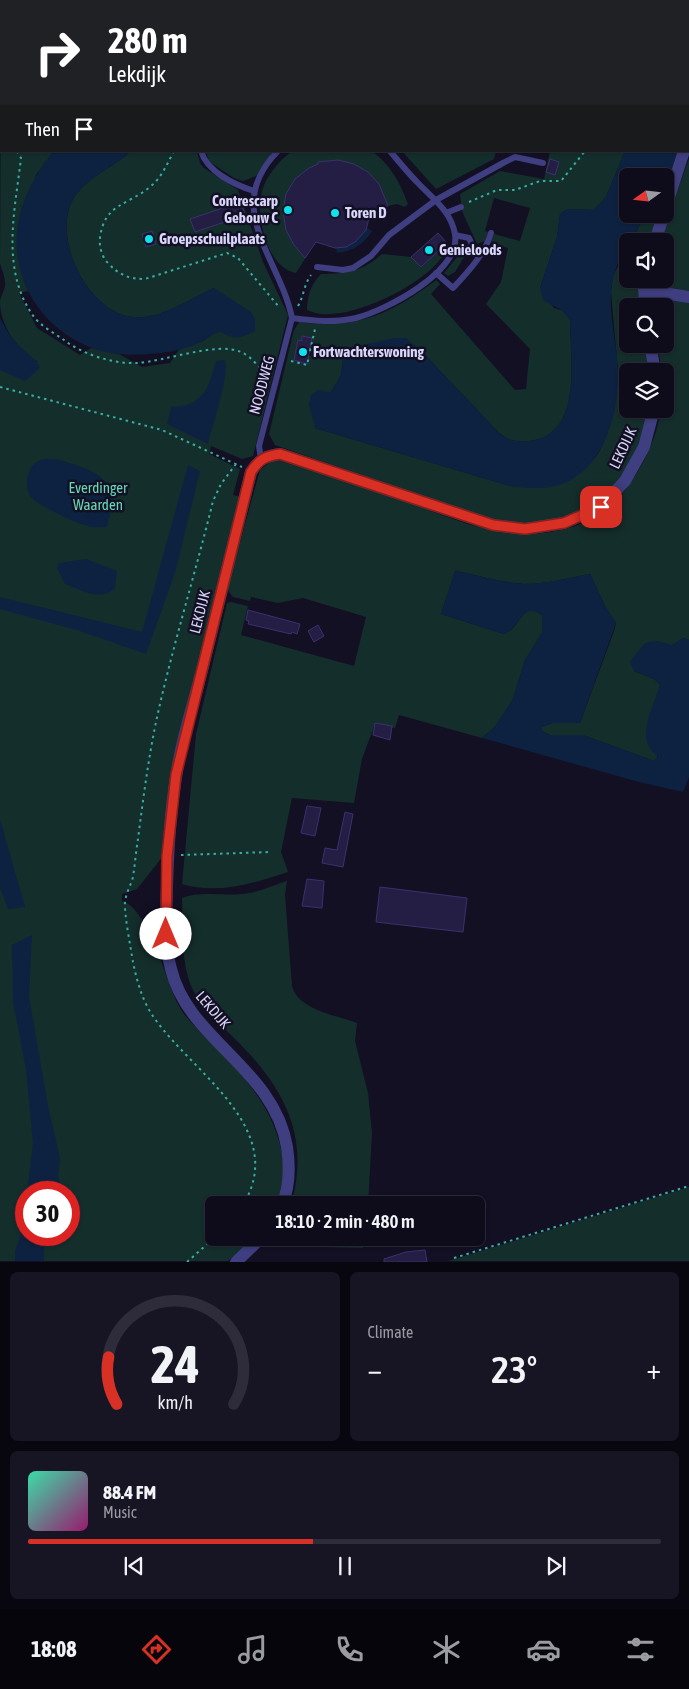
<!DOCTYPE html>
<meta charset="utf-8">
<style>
:root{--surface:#0e0c1b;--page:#171524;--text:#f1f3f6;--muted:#9b9ba3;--line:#2e2c3a;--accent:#d93025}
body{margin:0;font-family:"Asap Condensed",sans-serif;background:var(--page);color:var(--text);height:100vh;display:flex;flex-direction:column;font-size:19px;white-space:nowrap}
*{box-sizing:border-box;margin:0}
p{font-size:16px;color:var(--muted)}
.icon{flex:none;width:28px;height:28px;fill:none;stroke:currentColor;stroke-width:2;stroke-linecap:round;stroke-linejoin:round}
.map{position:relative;height:1262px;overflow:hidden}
.panel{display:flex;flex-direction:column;gap:10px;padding:10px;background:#08070f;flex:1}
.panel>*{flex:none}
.guide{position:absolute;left:0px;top:0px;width:690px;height:152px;box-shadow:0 1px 4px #0004,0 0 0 1px var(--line);background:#202124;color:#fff;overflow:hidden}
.needle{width:32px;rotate:255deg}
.fabs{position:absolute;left:619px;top:168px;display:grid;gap:10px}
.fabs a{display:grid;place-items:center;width:55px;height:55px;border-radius:8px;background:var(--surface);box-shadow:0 1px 4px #0004,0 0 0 1px var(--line);font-size:25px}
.speed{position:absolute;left:15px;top:1181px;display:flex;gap:10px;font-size:25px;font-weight:700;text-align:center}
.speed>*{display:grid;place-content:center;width:65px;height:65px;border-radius:50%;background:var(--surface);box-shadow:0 1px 4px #0004,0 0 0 1px var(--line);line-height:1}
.speed .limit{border:8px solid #d22;background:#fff;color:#111}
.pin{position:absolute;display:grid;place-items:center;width:42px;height:42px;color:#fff;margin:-21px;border-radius:10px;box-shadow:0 2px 8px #0006}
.me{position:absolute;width:55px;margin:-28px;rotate:0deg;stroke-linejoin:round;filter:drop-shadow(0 0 4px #0008)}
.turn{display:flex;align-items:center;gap:18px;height:105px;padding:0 25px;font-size:22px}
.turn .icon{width:65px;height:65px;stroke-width:2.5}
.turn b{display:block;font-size:35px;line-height:42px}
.then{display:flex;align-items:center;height:48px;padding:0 25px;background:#0003;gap:10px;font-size:19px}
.big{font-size:38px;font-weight:600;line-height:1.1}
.panel .tile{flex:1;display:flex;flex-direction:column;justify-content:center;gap:8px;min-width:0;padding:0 18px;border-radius:8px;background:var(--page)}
.panel .dial{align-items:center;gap:0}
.dial svg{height:130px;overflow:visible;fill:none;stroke:var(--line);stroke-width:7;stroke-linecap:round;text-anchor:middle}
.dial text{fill:var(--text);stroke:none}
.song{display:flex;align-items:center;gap:15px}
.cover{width:60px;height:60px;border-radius:8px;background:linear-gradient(135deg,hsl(160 70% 55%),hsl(320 70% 35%))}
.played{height:5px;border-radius:2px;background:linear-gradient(90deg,var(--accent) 45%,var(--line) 45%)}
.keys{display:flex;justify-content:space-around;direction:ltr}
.heat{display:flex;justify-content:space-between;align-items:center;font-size:28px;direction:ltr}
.panel .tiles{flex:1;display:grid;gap:10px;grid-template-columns:1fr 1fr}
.tile:last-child{grid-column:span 2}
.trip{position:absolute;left:205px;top:1196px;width:280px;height:50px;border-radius:8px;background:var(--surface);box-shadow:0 1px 4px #0004,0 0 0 1px var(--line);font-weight:600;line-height:50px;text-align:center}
.dock{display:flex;height:80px;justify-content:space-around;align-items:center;background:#06050b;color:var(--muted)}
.dock .icon{width:35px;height:35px}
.dock .active{color:var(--accent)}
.dock b{font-size:22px;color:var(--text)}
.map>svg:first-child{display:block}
.green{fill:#142e2c;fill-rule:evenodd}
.water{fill:#0d2240}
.building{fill:#241d44;stroke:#3b316e}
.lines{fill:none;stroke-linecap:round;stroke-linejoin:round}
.path{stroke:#37afa3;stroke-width:2;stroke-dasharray:2.5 4;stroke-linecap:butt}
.lane{stroke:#3e3e80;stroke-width:6}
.street{stroke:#3e3e80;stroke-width:12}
.route-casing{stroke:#8d1f18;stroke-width:12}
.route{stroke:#d93025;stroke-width:9}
.poi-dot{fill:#0fe1ef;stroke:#131024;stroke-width:2}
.labels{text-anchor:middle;stroke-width:5;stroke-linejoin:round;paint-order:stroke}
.poi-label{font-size:15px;font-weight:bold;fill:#d9d6fc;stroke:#131024;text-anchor:start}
.street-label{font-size:15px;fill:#d9d6fc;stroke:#131024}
.park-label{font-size:15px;fill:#66d8b7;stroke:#131024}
</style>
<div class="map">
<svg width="689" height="1262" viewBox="0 0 689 1262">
<rect width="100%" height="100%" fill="#131024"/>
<path class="green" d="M76,0H307V1H76Z
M1,61V151H54L36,175L24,281L28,291L19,293L37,328L80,355L91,348L119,354L142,367L170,363L180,348L203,341L213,333L221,331L227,335L214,288C190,299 160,320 133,317C87,313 49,234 75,196C90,175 113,168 131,151H197L200,163L204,168L238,190L263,262L288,315L253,456L242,459L211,446L209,454L240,469L233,495L241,497L164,855L137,889L122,894V901C149,909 166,982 179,1006C185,1018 197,1028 206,1038C232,1064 258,1089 273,1124C286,1157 286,1171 277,1205H214V1238H254L228,1261H0V355L38,362C17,349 0,326 0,301C1,296 4,291 5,286C6,279 2,270 0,263ZM241,202L245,215L195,232L191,219ZM26,1192H69V1235H26Z
M205,151H274L256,176L243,181L234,178L210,162Z
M292,151H372C391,165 400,183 408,204L405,207L397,204L377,208L357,177L296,273C267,268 255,216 262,191C266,176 279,161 292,151Z
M402,151H496L494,159L436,189Z
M550,151H625L606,197L594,210L567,209L560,214L557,237L540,288L554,308L563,311L570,320C570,355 583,430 535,440C520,443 511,442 499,433L425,355L405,338L343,359L341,375L331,392H326L315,428L510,486L539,488L588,466L598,454L604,442L614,412L618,371L611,292L613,276L627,248L628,279H639L638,306H628V344H645L650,371H628V409H649L639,446L619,482L607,497L581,513L528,525L492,520L275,445L269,434L294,330L299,322C357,330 391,314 436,280L440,284L431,294L515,390L526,389L530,349L486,304L501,282L508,248L491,243L494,234L520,241L530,208L494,198L485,231L488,232L485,241L477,244L462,211L460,194L500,171L544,179ZM298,340L311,343L309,351L311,352V356L308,355L306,364L294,360Z
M689,159V292L656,286L651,279H665V241H659Z
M646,214H658L650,241H631Z
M447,243L448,251C442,257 436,265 429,271C406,292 338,326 307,310C307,296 311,284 321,274C346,274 363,271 382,254L411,257L421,267Z
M459,243L464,246L466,254L455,272L448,276L444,273L458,256Z
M660,298L689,301V640L683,638L672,646L657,641L634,671L654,679L660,684L657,758L654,761L583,735H550L542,731V727L552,723H580L614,631L616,623L606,608L590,574C568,578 547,584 524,584C501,583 478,575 455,571L441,614L504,634C507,632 512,630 514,627C522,618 525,603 542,615V633L525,660L513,699L495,727L482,738L399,715L395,728L375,724L362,759L354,803L292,798L281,852L288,872C254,883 217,895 182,884L196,734L227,603L231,602L248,606L241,635L354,666L366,617L303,598L278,603L251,597L250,601L233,597L227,589L260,470L274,459C312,471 349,482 386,494C419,505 450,520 483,528C535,541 594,533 627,488C644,464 657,438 661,409H665V371H662L657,344H665V306H651L653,302Z
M287,881L285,895L292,986C298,1010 336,1015 357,1023L355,1041L368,1093L372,1133L368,1205H291C311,1135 283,1086 234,1038C220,1024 204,1011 194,992C180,965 183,928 182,898C200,891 221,896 241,894C257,893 272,886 287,881Z
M689,1187V1261H448L478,1252Z
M274,1238H365L363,1248L273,1246L269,1245Z"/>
<path class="water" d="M396,0H689V130V1Z
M54,151H131C113,168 90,175 75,196C49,234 87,313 133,317C160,320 190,299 214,288L251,312L255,319V331C243,338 233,340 221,332C212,333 209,338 201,342C179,353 144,356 119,354C67,349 22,306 17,252C13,216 31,178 54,151Z
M625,151H680L665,185V176H628V214H646L631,241H628C627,251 621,257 617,265C614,274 612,282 611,291C609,318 617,344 618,370C619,415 603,477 551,487C538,489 523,488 510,486L315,428L309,405L311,395L318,390L331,392L341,375L343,359L349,348L395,338H406L425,355L499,433C511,442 520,443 535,440C583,430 570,356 570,320L563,311L543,300L540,288L557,237L560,214L567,209L594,210L606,197Z
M367,228L372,231C363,245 353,251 337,253L336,248L355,242Z
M0,318C4,325 8,333 13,339C20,349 36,357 40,368L25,381L0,370Z
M225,360C230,373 212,427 208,444L167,424L171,407C203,407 209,387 216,361Z
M57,459C78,466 116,473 112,504C111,512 108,519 107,527C101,527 93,528 88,526C75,523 42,507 33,499C22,489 27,464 41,460C45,458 52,459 57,459Z
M188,465L200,471L175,573L146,654L80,631L0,609V597L142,632Z
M86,559L117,571L115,588C99,602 82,590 65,584L57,568L59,563Z
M455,571C478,575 501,583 524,584C547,584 568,578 590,574L606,608L616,623L580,723H552L542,727V731L550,735H583L654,761L658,756C632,740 655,705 660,684L654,679L634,671L630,662C645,641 646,637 672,645L683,638L689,640V777L683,792L639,782L482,738L495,727L513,699L525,660L542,633V615C522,600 519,630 504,634L441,614Z
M0,819L25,907L8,909L0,888Z
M32,935L29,996L48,1106L60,1158L58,1177L64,1192H27L33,1144L26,1069L13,1002L12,945Z
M26,1204V1235H44V1261H15V1251L24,1226Z"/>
<path class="building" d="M550,159L559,162L555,175L546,172Z
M338,160L354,164L368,172L379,184L388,206L371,210L366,230L355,242L346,247L335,248L316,242L305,258L294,245L286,230L283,211L286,194L295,179L309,168L318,164V162Z
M241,202L245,215L195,232L190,219Z
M152,231L156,244L146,247L142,234Z
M438,233L447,243L421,267L411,257Z
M302,336L312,338L307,364L294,360L298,340L302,341Z
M248,610L300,624L297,634L292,632L291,634L248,624L249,621L246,620Z
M318,625L324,636L314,642L308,631Z
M375,723L392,726L390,740L373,735Z
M307,806L321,808L315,836L301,833Z
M345,812L353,814L343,867L322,863L325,848L337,850Z
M307,879L324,881L322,908L302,906Z
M380,887L467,898L463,932L376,922Z
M425,1250L427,1262H384V1259L406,1252Z"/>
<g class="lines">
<path class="path" d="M153,0V1
M257,0L258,1
M282,0V1
M108,1V0
M391,1L392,0
M0,127L1,129
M17,151L21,158C15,211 0,270 34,317C41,326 54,333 64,340C82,354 113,364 136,363C163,362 217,341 241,352C252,357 260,368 268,378
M174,151C167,164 162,177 151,186C128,206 104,203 100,238C99,247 102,257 108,263C119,275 129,279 145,279L227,253L238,258L279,307
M469,202L497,190H515L540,181H561L585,151
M298,306C304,296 304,284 311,275
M310,351L315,329
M291,361L307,365L309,356
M0,387L162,430L242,467
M236,464L221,484L213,501C195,575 172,648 156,722C148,761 143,800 138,839C136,851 135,864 133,877C131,885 126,893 125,902C124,914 131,949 133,962C137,982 143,1003 155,1019C193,1073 289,1129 243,1205
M181,855L271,852
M454,1258L689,1186
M187,1262L214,1238"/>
<path class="lane" d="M201,151C207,172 235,185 254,191
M446,213L461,207
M455,235L469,238L478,257
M317,267L343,270L353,268L371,256L389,235L436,200L503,163L515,157L543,163
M436,273L453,288C467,273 485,254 491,233
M292,318C314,321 335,323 356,318C386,310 461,272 455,234C451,211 433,199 418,183C408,173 399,162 390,151
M261,459L259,446L292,318C280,258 221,208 278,151"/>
<path class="street" d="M689,140V139
M665,210L684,151
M655,241L664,214
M644,290L689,297
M644,306L645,279
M650,344L655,371
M282,1205C290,1186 290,1167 287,1147C274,1068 188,1040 171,969C164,943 166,914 167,887C168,850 170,814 176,777C181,740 194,703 203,666C219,601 235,537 251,472C259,459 266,456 280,454L493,525L525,529L564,523L601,507L625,481L644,447L654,409
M236,1262L261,1238"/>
</g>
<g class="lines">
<defs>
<path id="route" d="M166,934L167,856L176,775L251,472C259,459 266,456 280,454L493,525L525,529L564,523L601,507"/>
</defs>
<use href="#route" class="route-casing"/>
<use href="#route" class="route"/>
</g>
<g class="poi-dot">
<circle cx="288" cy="210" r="5"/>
<circle cx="335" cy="213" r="5"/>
<circle cx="149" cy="239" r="5"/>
<circle cx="429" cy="250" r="5"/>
<circle cx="303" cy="352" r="5"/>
</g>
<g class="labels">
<g class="poi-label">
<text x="278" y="206" text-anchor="end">Contrescarp<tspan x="278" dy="17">Gebouw C</tspan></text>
<text x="345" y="218">Toren D</text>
<text x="159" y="244">Groepsschuilplaats</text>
<text x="439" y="255">Genieloods</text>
<text x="313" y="357">Fortwachterswoning</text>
</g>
<g class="street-label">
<text transform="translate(262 385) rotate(-75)" y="5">NOODWEG</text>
<text transform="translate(623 448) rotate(-65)" y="5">LEKDIJK</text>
<text transform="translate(200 612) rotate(-76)" y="5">LEKDIJK</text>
<text transform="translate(213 1010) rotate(49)" y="5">LEKDIJK</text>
</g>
<g class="park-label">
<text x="98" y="493">Everdinger<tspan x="98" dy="17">Waarden</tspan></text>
</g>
</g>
</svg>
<div class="fabs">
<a><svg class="needle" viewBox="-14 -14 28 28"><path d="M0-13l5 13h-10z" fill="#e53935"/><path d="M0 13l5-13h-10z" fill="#9b9ba3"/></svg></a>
<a><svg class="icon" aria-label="sound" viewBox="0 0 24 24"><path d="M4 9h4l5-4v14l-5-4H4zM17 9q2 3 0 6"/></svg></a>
<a><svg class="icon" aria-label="search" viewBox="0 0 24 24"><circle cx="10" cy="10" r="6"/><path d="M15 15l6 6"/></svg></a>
<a><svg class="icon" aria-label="layers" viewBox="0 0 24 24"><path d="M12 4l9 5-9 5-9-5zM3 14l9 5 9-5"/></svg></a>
</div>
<div class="speed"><div class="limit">30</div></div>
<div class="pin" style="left:601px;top:507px;background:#d93025"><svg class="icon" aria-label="arrive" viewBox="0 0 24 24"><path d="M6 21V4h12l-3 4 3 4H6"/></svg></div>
<svg class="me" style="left:166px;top:934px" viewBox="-20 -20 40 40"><circle r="19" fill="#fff"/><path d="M0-13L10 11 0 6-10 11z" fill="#d93025"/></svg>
<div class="trip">18:10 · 2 min · 480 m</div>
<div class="guide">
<div class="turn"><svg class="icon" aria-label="right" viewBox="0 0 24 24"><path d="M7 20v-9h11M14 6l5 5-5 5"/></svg><div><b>280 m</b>Lekdijk</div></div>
<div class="then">Then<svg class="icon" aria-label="arrive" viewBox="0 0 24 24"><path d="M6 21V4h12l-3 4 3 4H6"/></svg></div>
</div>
</div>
<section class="panel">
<div class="tiles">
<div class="tile dial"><svg viewBox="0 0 100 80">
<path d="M14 69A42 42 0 1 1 86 69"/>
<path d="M14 69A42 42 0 0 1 9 40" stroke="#d93025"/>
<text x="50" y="56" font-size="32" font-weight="700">24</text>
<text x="50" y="72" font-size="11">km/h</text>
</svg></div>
<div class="tile"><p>Climate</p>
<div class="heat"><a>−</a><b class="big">23°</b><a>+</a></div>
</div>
<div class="tile">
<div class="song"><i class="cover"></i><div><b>88.4 FM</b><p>Music</p></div></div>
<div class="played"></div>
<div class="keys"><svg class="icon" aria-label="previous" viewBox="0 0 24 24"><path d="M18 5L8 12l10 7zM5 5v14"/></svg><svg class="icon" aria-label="pause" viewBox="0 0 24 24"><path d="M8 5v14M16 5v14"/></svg><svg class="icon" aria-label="next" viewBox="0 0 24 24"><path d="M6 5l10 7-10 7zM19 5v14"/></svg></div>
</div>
</div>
</section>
<nav class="dock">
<b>18:08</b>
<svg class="icon active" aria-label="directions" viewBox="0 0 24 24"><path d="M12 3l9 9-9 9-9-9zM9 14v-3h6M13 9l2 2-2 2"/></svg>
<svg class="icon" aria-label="music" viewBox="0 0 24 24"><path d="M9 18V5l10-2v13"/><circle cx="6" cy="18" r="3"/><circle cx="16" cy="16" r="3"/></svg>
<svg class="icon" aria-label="phone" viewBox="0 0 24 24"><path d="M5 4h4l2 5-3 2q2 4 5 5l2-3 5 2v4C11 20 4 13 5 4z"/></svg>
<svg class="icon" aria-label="climate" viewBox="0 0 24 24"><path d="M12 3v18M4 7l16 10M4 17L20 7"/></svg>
<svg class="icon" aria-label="car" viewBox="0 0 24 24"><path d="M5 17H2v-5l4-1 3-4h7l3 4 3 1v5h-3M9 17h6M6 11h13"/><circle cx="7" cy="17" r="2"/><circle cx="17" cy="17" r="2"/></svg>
<svg class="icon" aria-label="filters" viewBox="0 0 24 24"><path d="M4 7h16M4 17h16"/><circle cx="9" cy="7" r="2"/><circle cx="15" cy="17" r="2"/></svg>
</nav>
